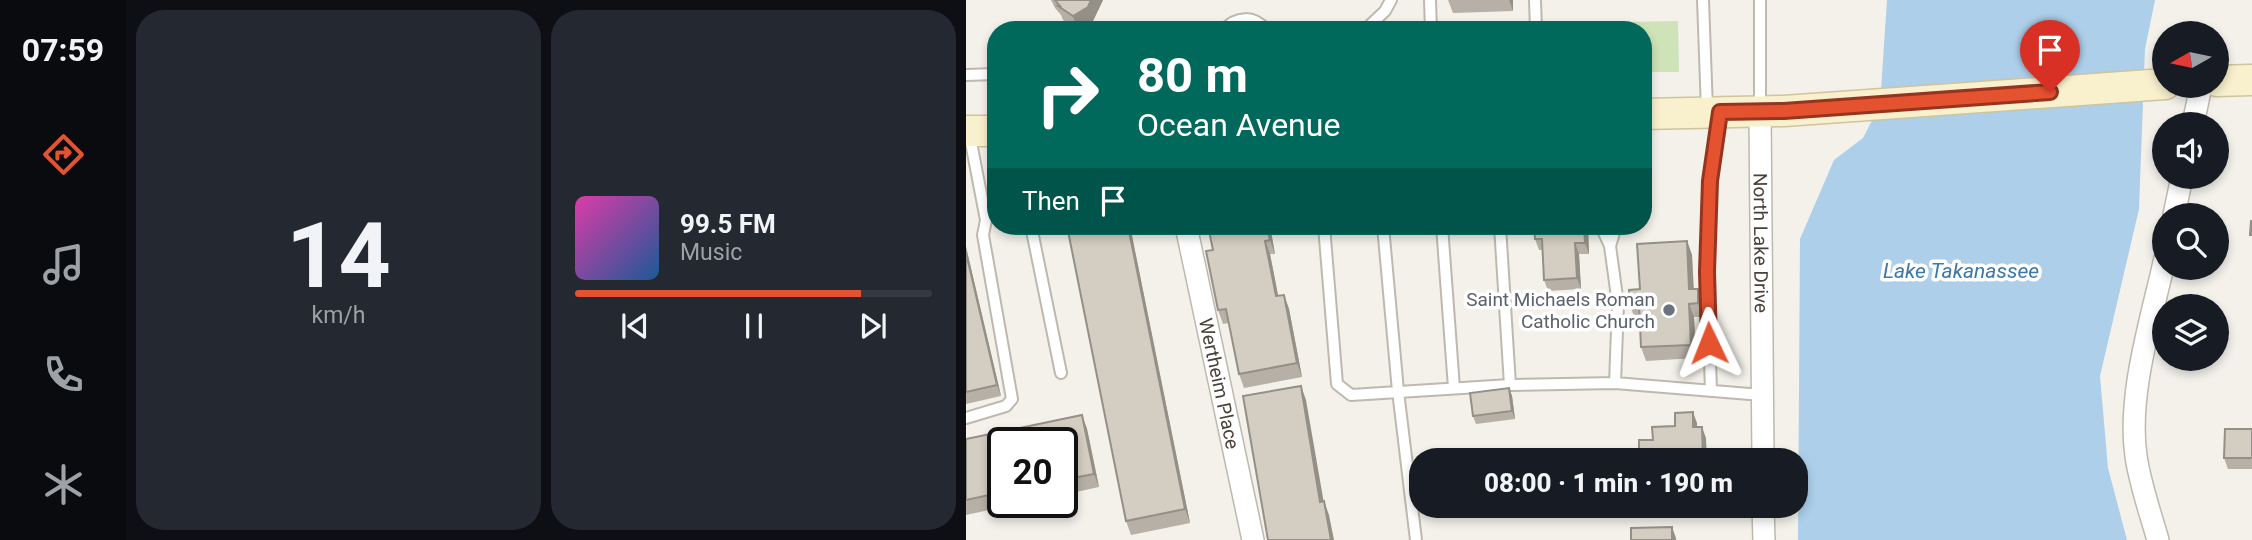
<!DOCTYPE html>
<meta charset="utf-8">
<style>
:root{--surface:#171b24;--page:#242831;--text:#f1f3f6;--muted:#9ea1a6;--line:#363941;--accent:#e55230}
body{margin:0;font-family:Roboto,sans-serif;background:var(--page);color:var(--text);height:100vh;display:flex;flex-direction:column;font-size:26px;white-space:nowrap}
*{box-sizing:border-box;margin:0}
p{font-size:23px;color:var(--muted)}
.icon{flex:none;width:38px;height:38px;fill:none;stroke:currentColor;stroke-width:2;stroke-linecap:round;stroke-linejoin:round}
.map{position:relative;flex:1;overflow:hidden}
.details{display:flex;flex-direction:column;gap:10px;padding:10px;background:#0d0f14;width:840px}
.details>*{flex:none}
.top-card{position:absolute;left:21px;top:21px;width:665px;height:214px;border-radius:28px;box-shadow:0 4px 10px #0003;background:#00695c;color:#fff;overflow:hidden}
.needle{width:46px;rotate:261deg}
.tools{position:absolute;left:1186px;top:21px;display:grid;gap:14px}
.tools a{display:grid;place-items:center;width:77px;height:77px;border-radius:50%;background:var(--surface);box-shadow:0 4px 10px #0003;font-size:35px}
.speed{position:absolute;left:21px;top:427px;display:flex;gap:14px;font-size:35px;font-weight:700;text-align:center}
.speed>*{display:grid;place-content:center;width:91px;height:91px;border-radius:50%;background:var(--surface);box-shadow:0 4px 10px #0003;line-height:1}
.speed .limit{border:4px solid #111;border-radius:10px;background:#fff;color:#111}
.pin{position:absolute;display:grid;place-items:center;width:60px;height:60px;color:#fff;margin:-72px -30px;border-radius:50% 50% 50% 0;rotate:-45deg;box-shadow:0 0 7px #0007}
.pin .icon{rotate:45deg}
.me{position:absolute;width:77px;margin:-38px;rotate:358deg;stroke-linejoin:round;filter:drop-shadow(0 0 5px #0008)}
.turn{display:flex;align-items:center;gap:24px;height:147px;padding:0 35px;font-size:32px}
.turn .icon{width:91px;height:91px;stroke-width:2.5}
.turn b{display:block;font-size:49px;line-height:60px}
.then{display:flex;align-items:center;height:66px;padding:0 35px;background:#0003;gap:14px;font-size:26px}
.details .widget{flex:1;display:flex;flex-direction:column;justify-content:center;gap:10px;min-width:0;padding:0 24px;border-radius:28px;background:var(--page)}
.details .dial{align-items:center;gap:0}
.dial b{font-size:91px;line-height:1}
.song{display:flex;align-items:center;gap:21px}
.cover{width:84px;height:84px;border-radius:10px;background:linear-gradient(135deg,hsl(320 70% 55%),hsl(210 70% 35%))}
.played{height:7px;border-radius:4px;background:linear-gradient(90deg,var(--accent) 80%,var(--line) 80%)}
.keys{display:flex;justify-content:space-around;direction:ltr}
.details .tiles{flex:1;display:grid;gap:10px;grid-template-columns:repeat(2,1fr)}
.trip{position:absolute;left:443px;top:448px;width:399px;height:70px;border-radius:28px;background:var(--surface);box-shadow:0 4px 10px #0003;font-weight:800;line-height:70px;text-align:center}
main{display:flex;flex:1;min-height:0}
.menu{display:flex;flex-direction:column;width:126px;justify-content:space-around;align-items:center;background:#090b0e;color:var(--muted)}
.menu .icon{width:49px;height:49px}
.menu .active{color:var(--accent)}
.menu b{font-size:32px;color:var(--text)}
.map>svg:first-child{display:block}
.green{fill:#cee3b7}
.water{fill:#adcfea}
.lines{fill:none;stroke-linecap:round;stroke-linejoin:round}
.lane-casing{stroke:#beb9ae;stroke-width:14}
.street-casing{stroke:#beb9ae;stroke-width:24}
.secondary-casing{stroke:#cec49e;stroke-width:33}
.lane{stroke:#fff;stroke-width:10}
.street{stroke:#fff;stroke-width:21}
.secondary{stroke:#f9f1ce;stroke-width:30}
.wall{fill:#b6b0a6}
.shaded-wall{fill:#949087}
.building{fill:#d4cdc1;stroke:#949087;stroke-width:2}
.route-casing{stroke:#95351f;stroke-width:18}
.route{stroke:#e55230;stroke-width:12}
.worship-dot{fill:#6b7280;stroke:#fff;stroke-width:2.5}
.labels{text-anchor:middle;stroke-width:7;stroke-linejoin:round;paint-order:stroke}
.street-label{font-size:19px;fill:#474239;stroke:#fff}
.worship-label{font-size:19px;fill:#5b616d;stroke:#fff;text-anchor:end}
.water-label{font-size:21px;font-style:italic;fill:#3c77a9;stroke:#fff}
</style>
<main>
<nav class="menu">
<b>07:59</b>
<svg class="icon active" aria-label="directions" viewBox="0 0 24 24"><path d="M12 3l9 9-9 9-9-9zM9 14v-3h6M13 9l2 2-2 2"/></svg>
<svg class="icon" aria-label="music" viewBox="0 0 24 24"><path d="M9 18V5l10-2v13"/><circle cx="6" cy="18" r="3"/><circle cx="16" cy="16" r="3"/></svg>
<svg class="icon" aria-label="phone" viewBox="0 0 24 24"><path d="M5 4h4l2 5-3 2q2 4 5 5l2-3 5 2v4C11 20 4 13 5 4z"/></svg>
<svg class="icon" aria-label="climate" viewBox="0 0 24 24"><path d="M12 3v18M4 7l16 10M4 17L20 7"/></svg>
</nav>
<section class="details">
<div class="tiles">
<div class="widget dial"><b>14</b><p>km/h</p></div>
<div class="widget">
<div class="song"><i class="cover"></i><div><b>99.5 FM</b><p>Music</p></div></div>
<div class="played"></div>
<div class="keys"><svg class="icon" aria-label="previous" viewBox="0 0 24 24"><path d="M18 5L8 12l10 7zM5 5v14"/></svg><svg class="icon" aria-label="pause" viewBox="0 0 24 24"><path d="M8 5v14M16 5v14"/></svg><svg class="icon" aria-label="next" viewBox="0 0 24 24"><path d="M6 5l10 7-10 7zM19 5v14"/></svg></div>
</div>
</div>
</section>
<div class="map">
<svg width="1286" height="540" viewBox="0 0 1286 540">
<rect width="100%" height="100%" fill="#f3f1ea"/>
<path class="green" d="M712,21L713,72H677V30H600V23Z"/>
<path class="water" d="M921,0H1189L1179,49L1173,209L1134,376L1142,468L1161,540H832L834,239L868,160L897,138L914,105Z"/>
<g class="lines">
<defs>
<path id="lane" d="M464,0L465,30
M569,0L570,30
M737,0L741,110
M794,0V109
M258,30C270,16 288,15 300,30
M399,30L419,11L425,0
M0,75L30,74
M65,226L95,373
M358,226L371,384L385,395L544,385L534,226
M417,226L432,391L450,540
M476,226L488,388
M635,226L644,246
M649,383L652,304L644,246L650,226
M544,385L649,383L796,395
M745,391L741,272L744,181L754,114
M0,418L40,406L46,399L17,235L20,220L3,132"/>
<g id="street">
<path id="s1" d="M794,112L797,460"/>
<path d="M1227,124L1235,86"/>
<path d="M1208,215L1216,177"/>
<path id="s2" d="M220,226L287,540"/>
<path d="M797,506L798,540"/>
<path d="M1192,540C1184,512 1174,484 1170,456C1161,395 1186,317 1199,258"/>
</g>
<path id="secondary" d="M1251,81L1286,80
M677,114L818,111L1199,84
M0,131H30"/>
</defs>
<use href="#lane" class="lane-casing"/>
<use href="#street" class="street-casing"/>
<use href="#secondary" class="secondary-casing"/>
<use href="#lane" class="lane"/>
<use href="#street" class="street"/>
<use href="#secondary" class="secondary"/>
</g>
<path class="wall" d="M85,0H137L127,21L113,30L97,20L95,15L89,8Z
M482,0H547V11L487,13Z
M101,226H164L224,523L165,535L160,521Z
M304,226L309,254H304L312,296L318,295L323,309L336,377L278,388L273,374L263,323L257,324L252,310L247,250Z
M622,226L623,254H613L615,289L582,291L578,280L577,250H573L569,239Z
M721,241L726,255L728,289L737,302V317H728L730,358L680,361L675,347L674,319H669L664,305L674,289Z
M0,247L35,396L0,404Z
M543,388L546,396L549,419L510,424L507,416Z
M116,415L121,429L133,487L96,495V443H37V502H60L0,515V439Z
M1286,429V469H1262L1258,458Z"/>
<path class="shaded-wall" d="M125,0H137L127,21L112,30L107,16Z
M543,0H547V11Z
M162,226H164L224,523L219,509Z
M301,226H304L309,254L304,240Z
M618,226H622L623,254L619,243Z
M299,241L304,254L315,310L310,296Z
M721,241L726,255L728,303L723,289Z
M609,243L613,254L615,289L611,278Z
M0,247L35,396L31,385L0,253Z
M732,289L737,302V317L732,303Z
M318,295L323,309L336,377L331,363Z
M723,304L728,317L730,358L725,345Z
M335,386L340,400L360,515L354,502Z
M543,388L546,396L549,419L546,411Z
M727,412L731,423V438L727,427Z
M116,415L121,429L133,487L128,474Z
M736,427L740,438L741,460H737Z
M358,501L363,515L368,540H365Z
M706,527L710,538V540H706Z"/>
<path class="building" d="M89,0H125L122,7L107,16L92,6H94Z
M1285,221H1286V235H1284Z
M101,226H162L219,509L160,521Z
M242,226H301L304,240L299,241L310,296L318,295L331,363L273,374L260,309L252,310L240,251L247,250Z
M568,226H618L619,243H609L611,278L578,280L576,239H569Z
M721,241L723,289H732V303L723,304L725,345L675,347L673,305H664L663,290L674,289L671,244Z
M0,253L31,385L0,392Z
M335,386L354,502L358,501L365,540H302L277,396Z
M543,388L546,411L507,416L504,393Z
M727,412V427H736L737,460H673V440H687L686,427L709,426V413Z
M116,415L128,474L96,480V443H37V492L0,500V439Z
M1259,429H1286V458H1258Z
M706,527V540H665V528Z"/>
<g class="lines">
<defs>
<path id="route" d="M743,343L741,272L744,181L754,112L818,111L1084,92"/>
</defs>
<use href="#route" class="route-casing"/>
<use href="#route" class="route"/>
</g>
<circle class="worship-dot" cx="703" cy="310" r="7"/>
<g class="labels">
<g class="street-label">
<text dy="7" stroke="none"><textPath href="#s1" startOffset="131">North Lake Drive</textPath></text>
<text dy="7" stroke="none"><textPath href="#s2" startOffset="161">Wertheim Place</textPath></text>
</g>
<g class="worship-label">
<text x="689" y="306">Saint Michaels Roman<tspan x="689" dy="22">Catholic Church</tspan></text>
</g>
<g class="water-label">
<text x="995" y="278">Lake Takanassee</text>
</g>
</g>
</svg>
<div class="tools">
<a><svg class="needle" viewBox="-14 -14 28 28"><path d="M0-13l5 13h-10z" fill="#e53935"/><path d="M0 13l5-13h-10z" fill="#9ea1a6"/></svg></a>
<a><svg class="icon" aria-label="sound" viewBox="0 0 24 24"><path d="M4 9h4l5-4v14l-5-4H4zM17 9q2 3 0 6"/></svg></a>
<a><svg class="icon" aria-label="search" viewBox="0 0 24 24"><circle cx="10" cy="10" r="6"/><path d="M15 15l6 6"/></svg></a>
<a><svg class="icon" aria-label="layers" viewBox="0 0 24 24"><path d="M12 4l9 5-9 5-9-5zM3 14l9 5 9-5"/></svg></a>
</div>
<div class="speed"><div class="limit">20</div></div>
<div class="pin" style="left:1084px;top:92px;background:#d93025"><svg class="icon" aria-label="arrive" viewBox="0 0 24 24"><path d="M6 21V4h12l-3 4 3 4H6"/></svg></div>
<svg class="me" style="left:743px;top:343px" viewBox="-20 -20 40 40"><path d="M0-17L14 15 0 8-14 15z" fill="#e55230" stroke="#fff" stroke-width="4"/></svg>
<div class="trip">08:00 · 1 min · 190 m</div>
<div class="top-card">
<div class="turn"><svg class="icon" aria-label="right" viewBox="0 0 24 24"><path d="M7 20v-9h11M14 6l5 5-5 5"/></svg><div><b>80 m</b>Ocean Avenue</div></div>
<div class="then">Then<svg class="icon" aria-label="arrive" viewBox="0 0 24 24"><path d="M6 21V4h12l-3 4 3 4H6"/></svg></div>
</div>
</div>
</main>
